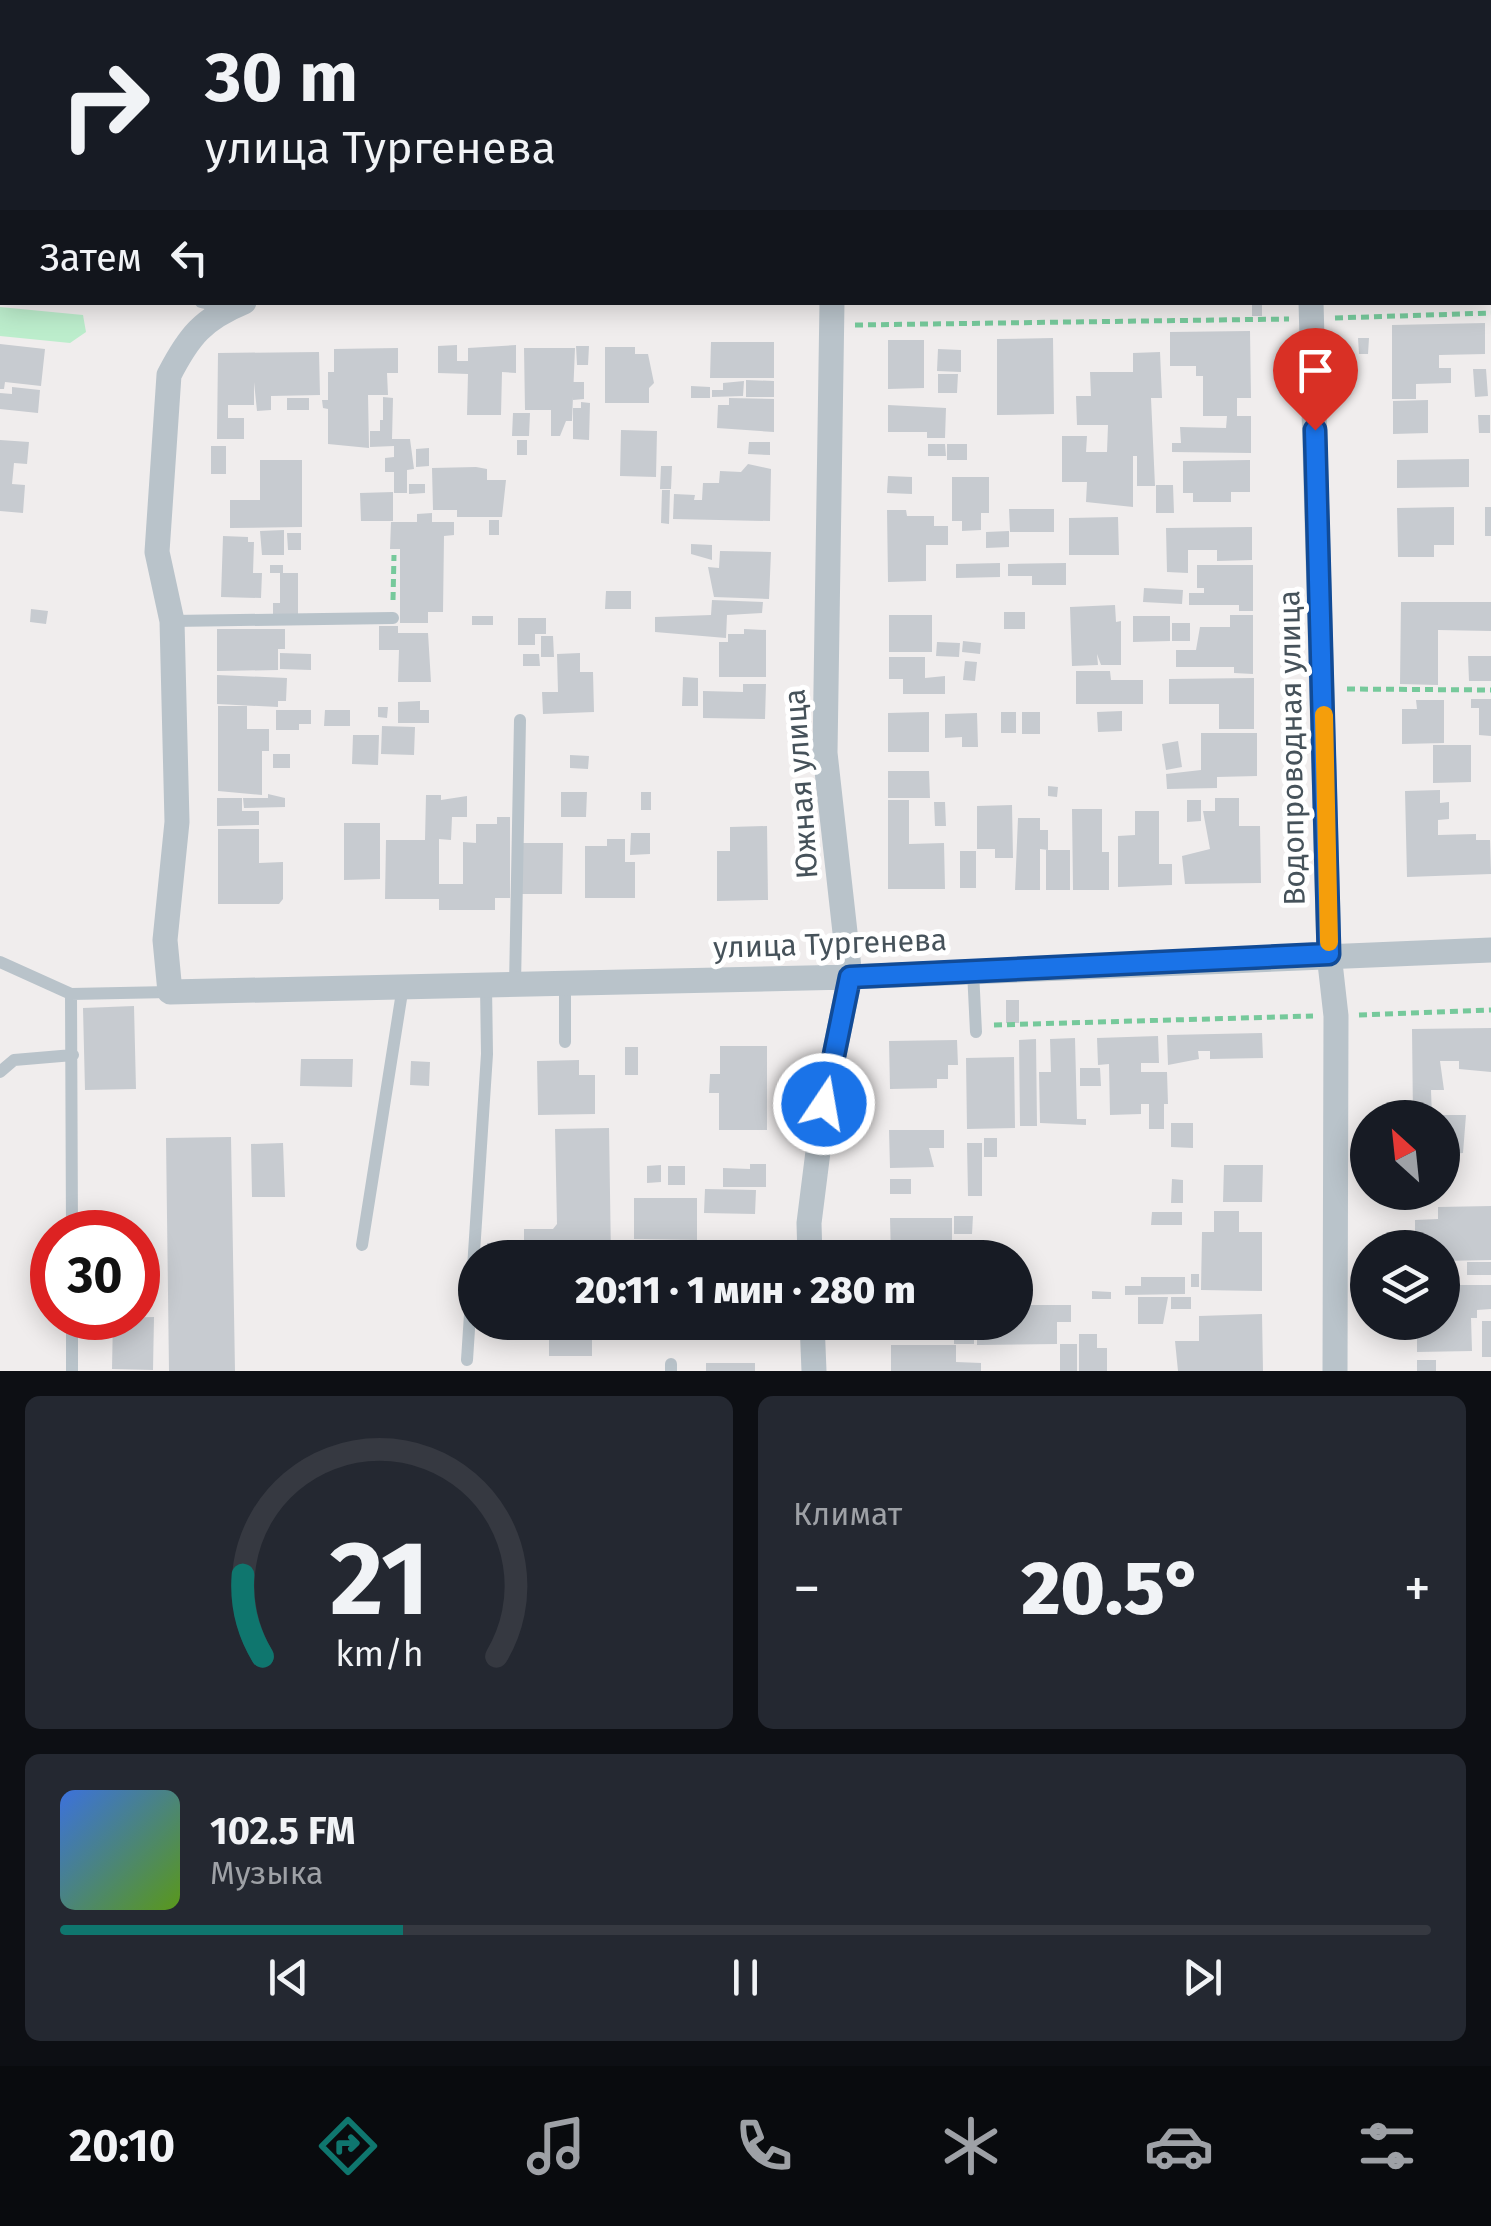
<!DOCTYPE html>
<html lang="ru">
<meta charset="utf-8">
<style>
:root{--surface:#171b24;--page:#242831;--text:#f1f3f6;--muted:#9ea1a6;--line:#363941;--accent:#0f766e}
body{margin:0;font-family:"Fira Sans",sans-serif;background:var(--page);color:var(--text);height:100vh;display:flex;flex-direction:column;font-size:38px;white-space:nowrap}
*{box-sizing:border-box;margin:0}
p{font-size:32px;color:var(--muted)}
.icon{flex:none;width:55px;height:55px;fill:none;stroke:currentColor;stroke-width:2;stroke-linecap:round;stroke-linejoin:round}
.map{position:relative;height:1371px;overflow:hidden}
.side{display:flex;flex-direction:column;gap:25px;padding:25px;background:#0d0f14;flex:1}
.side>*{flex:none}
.top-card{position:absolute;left:0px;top:0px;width:1492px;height:305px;box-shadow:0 5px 25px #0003;background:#171b24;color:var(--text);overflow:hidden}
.needle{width:65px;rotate:333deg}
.buttons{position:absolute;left:1350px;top:1100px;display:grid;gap:20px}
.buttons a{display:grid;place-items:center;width:110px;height:110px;border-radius:50%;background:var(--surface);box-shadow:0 5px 25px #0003;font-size:50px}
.speed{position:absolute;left:30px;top:1210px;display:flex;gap:20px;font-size:50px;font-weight:700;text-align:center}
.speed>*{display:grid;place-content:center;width:130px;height:130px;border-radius:50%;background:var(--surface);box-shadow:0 5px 25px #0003;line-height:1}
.speed .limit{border:15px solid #d22;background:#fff;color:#111}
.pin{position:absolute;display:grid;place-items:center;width:85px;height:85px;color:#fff;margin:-102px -42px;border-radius:50% 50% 50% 0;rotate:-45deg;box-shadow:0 0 10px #0007}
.pin .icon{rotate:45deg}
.me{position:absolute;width:110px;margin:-55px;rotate:12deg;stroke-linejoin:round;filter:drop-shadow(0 0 8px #0008)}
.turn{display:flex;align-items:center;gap:35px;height:210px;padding:0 40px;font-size:45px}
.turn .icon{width:130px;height:130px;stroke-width:2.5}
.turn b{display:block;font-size:70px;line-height:85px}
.then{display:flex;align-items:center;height:95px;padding:0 40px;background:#0003;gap:20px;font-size:38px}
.big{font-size:75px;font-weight:800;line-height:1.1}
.side .tile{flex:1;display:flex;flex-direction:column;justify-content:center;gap:15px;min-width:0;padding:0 35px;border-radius:15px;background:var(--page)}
.side .dial{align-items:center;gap:0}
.dial svg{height:260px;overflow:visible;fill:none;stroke:var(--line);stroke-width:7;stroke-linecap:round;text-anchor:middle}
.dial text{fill:var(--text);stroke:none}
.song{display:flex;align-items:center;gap:30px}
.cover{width:120px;height:120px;border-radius:15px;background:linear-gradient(135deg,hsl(220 70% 55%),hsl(90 70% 35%))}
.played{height:10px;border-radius:5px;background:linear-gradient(90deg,var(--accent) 25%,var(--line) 25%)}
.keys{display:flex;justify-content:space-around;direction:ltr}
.heat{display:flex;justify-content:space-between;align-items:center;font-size:55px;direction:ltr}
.side .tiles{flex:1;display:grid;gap:25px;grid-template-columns:1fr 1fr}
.tile:last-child{grid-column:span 2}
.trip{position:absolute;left:458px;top:1240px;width:575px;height:100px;border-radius:50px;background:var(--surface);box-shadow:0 5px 25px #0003;font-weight:800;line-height:100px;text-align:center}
.dock{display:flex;height:160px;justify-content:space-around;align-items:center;background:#090b0e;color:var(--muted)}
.dock .icon{width:70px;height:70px}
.dock .on{color:var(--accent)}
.dock b{font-size:45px;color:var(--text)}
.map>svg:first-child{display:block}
.green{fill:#bcedcc}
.building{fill:#c7cbd0}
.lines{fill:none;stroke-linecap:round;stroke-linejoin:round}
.path{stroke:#76c99b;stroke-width:5;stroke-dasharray:8 5;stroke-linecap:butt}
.lane{stroke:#b9c3ca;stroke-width:12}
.street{stroke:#b9c3ca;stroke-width:25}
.route-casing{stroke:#114b97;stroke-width:25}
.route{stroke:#1a73e8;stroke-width:18}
.slow{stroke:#f59e0b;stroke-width:18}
.labels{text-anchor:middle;stroke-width:10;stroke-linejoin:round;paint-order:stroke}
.street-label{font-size:30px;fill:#46525a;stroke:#fff}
</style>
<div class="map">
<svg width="1491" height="1371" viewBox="0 0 1491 1371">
<rect width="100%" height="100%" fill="#f0eded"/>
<path class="green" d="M0,0H95L2,2L0,134Z
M0,307L83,315L86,332L70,343L0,336Z"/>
<path class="building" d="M1252,302H1262V316H1252Z
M1485,323V354L1439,355V368H1451V383L1416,384V399H1392V325Z
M1250,331L1251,398H1237V416H1251V453L1172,452V443H1181L1180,427L1226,428L1227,416H1203V376H1196V366H1170V332Z
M1053,338L1054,414L997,415V339Z
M1358,338H1369L1368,354H1359Z
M888,340H924V388L888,389Z
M711,342H774V378H710Z
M0,344L45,349L41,386L5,382L4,389H0Z
M457,345V361H468V348L516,345V373L502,372L501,415H467L468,374L438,373V346Z
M576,346H589L588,365H577Z
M605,347H635V354H648L654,383L649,388V403H605Z
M398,348V373H387L388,395H368L369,448L328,444V409L323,408L322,400H328V372H334V349Z
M524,348H575L572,421H566L560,436H551V410H525Z
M938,349L961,350V372L937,371Z
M319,352L320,395L271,396V410L257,411L254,382V405H228V418H244V439H217L218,353Z
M1160,352L1162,398H1151L1155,486H1137V456H1133V507L1086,502L1087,482H1062V436H1087L1086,452H1107L1108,425H1077L1076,396H1091L1090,372H1133V353Z
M1473,369H1486L1488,396L1475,397Z
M938,374H958L957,393H938Z
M746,380L774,381V397H746Z
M744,381L743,396L712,397V390H723V383Z
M573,382H584V399L573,400Z
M691,386L710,387V398H691Z
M12,387L40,390L38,413L0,409V393L12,394Z
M383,397L393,398L392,439H410L414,469L407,470V493H394V472H385V458L394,457V446L370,447V431H380V420H383Z
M287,398H309V410H287Z
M729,398L774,399V432L717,428L718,405H729Z
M1428,400V433L1393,434V401Z
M581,402L590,403L589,440L573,439V408H581Z
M888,405L946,408L945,438H927V432H888Z
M513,413H530L529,436H512Z
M1478,415H1490V433H1479Z
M621,430L657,431L656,477L620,476Z
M0,440L29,442L27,464L14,463L12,484L25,485L23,513L0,511Z
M517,440H527V455H517Z
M749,442H770V455L748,454Z
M928,444H945L946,456H928Z
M947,444H967V460H947Z
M211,446H226V474H211Z
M429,448V466L416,467V449Z
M1469,459V487L1397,488V460Z
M260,460H302V527L230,528V500H260Z
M1250,460V492H1231V502H1193V493H1183V461Z
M748,464L771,469L770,521L673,519L674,494L695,495L694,500H702L703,483H719L720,471L741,472Z
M661,466H672L671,489H660Z
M476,467L487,469V480H506L502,517H457V510H433L432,468Z
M888,476L912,477V494L887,493Z
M952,477H989V513H981V530L962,531V521H952Z
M409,484H425V493L409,494Z
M1156,485H1173L1174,513H1156Z
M662,490H670L669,524L661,523Z
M393,492V521H361L360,493Z
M1454,507V545H1434V557H1398L1397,508Z
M1485,507H1491V536H1485Z
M1009,509H1054V532H1010Z
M887,510H906L907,516H934V526H948V545H926V581L888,582Z
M432,513V522H454V535L444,536L443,612H428V623H400V549H390L391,522H417V514Z
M1118,517L1119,555H1069V518Z
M489,520H499V535H489Z
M1252,527V560L1217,561V550H1188V573L1167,572L1166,528Z
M284,530V555H262L260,531Z
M1009,531V547L986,548V532Z
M287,533H301V550H288Z
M223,536L248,537V542H254L253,573H262L261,598L221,597Z
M691,544L712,545V560L691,554Z
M720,551L771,552L769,599L714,597L708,567L719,568Z
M1000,563V577L956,578V564Z
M1066,563V585H1032V576H1008V564Z
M270,565H283V573H270Z
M1197,565H1253V611H1239V605H1189V593H1204V588H1197Z
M280,573H298V616H273V603H280Z
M1144,588L1183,590L1182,604L1143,602Z
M606,591H631V609H605Z
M712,600L763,602L762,613L727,615L726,638L655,632V617L711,615Z
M1401,602H1491V631L1438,630V685L1400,684Z
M1115,605L1116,622L1121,621V665H1101L1097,654L1098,665L1072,666L1070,607Z
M31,609L48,611L46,624L30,622Z
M1004,612H1025V629H1004Z
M889,615H932V652H889Z
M1230,615H1253V674L1234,673V667H1176V650H1196L1200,627H1230Z
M472,616H493V625H472Z
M1133,616H1170V641L1133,642Z
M518,618H546V634H535V645H518Z
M1172,623H1190V641H1172Z
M379,626H398V633H428L431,682H398L399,650H379Z
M217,629H285V649H278V670L217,671Z
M744,629L766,630V677H719V642H728V634H744Z
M541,636H553L554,657H541Z
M963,641L981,643L980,654L962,652Z
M937,642L960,643L959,657L936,656Z
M280,653L311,654V670L280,669Z
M580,653V672H593L594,712L543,714L542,692H558L557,654Z
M523,654H539L540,666H523Z
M1468,656H1491V681H1469Z
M889,657H925V678L945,676V694H903V679H889Z
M965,661L977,662L975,681L963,680Z
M1076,671H1110L1111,680H1143V704H1076Z
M217,675L287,678L286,701H278V707L217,704Z
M683,677L698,678V706H682Z
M1254,678V729H1219V704H1169V679Z
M743,684H766L765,719L703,718V691L743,692Z
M1471,699H1491V736L1479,735V708H1471Z
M1416,700H1444V743L1402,744V709H1417Z
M420,701V710H429V723H398V702Z
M218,706H247V729H269V751H262V795L218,791Z
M378,707H388L387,718L378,717Z
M276,710H311V724H299V730H276Z
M325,710H350V726H324Z
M1122,711V731L1098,732L1097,712Z
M929,712V752H888V713Z
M1001,712H1016V733H1001Z
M1022,712H1040V734H1022Z
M977,713L978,747H962V737L945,738V714Z
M382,726L415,727L414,755L381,754Z
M1201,733H1257V776L1217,777V788L1167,789L1166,774L1201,770Z
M353,735H379L378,765L352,764Z
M1178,741L1182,767L1166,770L1162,744Z
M1433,745H1471V782L1433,783Z
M273,754H290V768H273Z
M570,755L589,756L588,769L570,768Z
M888,771H929L930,798H888Z
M1048,786L1058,787L1057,797L1048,796Z
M1440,790V803L1449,802V819L1438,820V835L1476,834V840H1490L1491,874L1407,877L1405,791Z
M561,792H587L586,817H561Z
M641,792H651V810H641Z
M268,794L285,798V807L244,808L243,798H268Z
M426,795H441V800L467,796V817H452L451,840L439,839V884H463V842L476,843V824H497V817H510V898H495V910H439V899H385L386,840H425Z
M217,798H242V811H259V825L217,826Z
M1215,798H1239V826H1260L1261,883L1185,884L1182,856L1210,849L1203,811H1215Z
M888,800H909V844L944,843L945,889H888Z
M1187,800H1201V821L1187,822Z
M934,802H945L946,826H935Z
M1012,805L1013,858H995V849H977V806Z
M1072,809H1102V852H1109V890H1073Z
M1135,811H1159V864H1172V885L1118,887V836L1135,835Z
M1018,818H1040V830H1048V850L1040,849V890H1015Z
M344,823H380V879L344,880Z
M767,826L768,900L717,901V851H730V827Z
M218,829H259V863L283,862V899L279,904H218Z
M631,833H650V854L630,855Z
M607,839H625V862H635V898H585V846H607Z
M523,843H563L562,894H522Z
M1046,850H1070V890H1046Z
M960,851H976V888H960Z
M1006,1000H1019V1023H1006Z
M134,1006L136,1089L85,1090L83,1008Z
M1491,1028V1072L1459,1069V1061H1440L1444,1090H1431L1432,1118H1413L1412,1029Z
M1262,1033L1263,1058L1210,1059V1051H1198L1199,1059L1168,1065L1167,1035Z
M1158,1036L1159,1063H1141V1072H1167L1168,1104H1164V1129H1149V1104H1141V1114L1110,1115L1109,1064L1098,1065L1097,1038Z
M1075,1038L1077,1119H1086V1125L1040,1123L1039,1072H1051L1050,1039Z
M1036,1039L1037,1126H1020L1019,1040Z
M957,1040L958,1065H948V1079H937V1088L890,1089L889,1041Z
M720,1046H767V1130H719V1093H709L710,1074H720Z
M625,1047H638V1075H625Z
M1014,1057L1015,1128L967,1129L966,1058Z
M301,1059H353L352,1087L300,1086Z
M579,1060V1075H595V1114L538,1115L537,1061Z
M411,1061L430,1062L429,1086L410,1085Z
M1080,1068H1100L1101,1086H1080Z
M1442,1115H1466L1463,1153L1442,1155Z
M1171,1123H1193V1148L1171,1147Z
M609,1128L611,1258H553V1242L552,1258H487V1243L524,1242V1229H553L557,1224L555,1129Z
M889,1130H944V1148H929L934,1167L890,1168Z
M231,1137L235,1371H169L166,1138Z
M984,1138H997V1157H984Z
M283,1143L285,1197H252L251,1144Z
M967,1143H982V1196H968Z
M750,1164H766V1187H723V1168L750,1169Z
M661,1165V1182L647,1183V1166Z
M1224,1165H1263L1262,1202H1223Z
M668,1166H685V1185H668Z
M890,1179H911V1194H890Z
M1172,1179L1183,1180V1203H1171Z
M705,1189L756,1190L755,1214L704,1213Z
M634,1198H697V1240L634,1239Z
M1491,1206V1260L1442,1261L1440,1246H1415V1220L1438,1219V1207Z
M1214,1211H1239V1232H1262V1291L1201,1290L1202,1232H1214Z
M1152,1212H1182V1225H1151Z
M954,1216H973L972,1234H954Z
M890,1218H952V1240H933V1258H891Z
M718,1243L761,1244V1258H718Z
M1467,1262H1491V1275H1467Z
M1191,1274H1199V1287H1191Z
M1141,1277H1185V1294L1125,1295V1286H1141Z
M1442,1285H1491V1309L1477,1310V1318H1471L1472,1351L1417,1352V1322H1442Z
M1092,1291L1111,1292V1299H1092Z
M1138,1297H1168L1163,1324H1138Z
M1171,1297H1191V1309H1171Z
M1015,1305H1071V1322H1057V1344L977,1345V1322H1015Z
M1262,1314L1263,1371H1178L1175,1341H1199V1316Z
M154,1317L153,1370L112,1369L113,1318Z
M1482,1321H1491V1357H1482Z
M549,1322H592V1356H549Z
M717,1322H759V1331L717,1330Z
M954,1323H974V1344H954Z
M1079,1334H1097V1348H1107V1371H1079Z
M1060,1344H1077V1371H1060Z
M891,1345H956V1362L981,1363V1371H891Z
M1417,1360H1436V1371H1417Z
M706,1363H755V1371H706Z"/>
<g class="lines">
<path class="path" d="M1490,20H1491
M1335,318L1491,313
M855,325L1289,319
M393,600L394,555
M1347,689L1491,690
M1359,1015L1491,1010
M994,1025L1313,1016"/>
<path class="lane" d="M189,0L206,2
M152,2L164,0
M201,302L226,308
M172,621L393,618
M0,962L71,994L170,992
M973,971L976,1032
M565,984V1042
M515,985L520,720
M71,994L72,1232
M0,1072L14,1060L73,1055
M362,1245L403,986
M467,1360L487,1054L486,986
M671,1364V1371
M72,1371V1318"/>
<path class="street" d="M829,0V2
M1303,0V2
M456,2L457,0
M1490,261H1491
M244,302C203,319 189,336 169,375L157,552L172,621L177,822L165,940L170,992L850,977L1491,950
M1311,302L1329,954L1336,1016L1335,1371
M810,1258L809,1223L824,1104L850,977L825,753L832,302
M812,1322L814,1371"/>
</g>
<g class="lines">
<defs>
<path id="route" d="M824,1104L850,977L1329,954L1315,430"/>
</defs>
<use href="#route" class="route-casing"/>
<use href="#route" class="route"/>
<path class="slow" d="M1324,715L1329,942"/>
</g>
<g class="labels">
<g class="street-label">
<text transform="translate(1292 748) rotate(-91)" y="10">Водопроводная улица</text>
<text transform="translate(801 784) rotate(-94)" y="10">Южная улица</text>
<text transform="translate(830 944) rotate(-2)" y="10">улица Тургенева</text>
</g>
</g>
</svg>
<div class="buttons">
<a><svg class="needle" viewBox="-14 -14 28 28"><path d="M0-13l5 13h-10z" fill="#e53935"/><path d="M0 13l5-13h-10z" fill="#9ea1a6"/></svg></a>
<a><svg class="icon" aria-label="layers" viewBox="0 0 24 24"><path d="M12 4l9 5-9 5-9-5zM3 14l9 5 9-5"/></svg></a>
</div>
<div class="speed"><div class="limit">30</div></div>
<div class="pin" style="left:1315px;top:430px;background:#d93025"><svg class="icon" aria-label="arrive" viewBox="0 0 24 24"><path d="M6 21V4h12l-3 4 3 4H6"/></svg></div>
<svg class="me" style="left:824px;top:1104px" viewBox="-20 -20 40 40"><circle r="17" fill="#1a73e8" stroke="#fff" stroke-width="3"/><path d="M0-11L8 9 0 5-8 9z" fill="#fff"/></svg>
<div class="trip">20:11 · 1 мин · 280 m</div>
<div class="top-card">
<div class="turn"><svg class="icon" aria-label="right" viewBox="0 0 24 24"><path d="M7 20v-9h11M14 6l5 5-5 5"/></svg><div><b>30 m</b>улица Тургенева</div></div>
<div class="then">Затем<svg class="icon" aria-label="left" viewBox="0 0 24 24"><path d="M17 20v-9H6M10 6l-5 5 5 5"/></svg></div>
</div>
</div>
<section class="side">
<div class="tiles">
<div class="tile dial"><svg viewBox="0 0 100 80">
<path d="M14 69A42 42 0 1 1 86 69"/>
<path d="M14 69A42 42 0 0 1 8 44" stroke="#0f766e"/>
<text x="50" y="56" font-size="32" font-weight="700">21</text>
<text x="50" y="72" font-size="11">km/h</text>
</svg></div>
<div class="tile"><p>Климат</p>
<div class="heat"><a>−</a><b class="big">20.5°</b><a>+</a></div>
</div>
<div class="tile">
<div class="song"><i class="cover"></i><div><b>102.5 FM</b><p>Музыка</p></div></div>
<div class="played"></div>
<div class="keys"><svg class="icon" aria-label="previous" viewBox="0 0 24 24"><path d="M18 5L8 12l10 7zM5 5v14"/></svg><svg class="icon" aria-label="pause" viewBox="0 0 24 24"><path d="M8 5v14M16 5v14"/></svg><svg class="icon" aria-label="next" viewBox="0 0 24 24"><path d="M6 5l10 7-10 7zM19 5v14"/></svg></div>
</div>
</div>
</section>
<nav class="dock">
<b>20:10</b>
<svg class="icon on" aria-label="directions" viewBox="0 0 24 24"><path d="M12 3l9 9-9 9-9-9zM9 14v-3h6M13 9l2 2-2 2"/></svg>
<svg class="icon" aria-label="music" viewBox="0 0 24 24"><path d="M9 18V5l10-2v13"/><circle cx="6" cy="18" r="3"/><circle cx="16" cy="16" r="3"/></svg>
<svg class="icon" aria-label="phone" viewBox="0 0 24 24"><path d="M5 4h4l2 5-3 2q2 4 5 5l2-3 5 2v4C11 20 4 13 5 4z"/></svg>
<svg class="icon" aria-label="climate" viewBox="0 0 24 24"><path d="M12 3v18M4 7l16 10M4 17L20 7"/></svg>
<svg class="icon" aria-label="car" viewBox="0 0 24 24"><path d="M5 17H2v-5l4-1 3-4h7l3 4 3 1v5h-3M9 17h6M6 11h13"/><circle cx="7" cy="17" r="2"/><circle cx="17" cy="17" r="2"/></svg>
<svg class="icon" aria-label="filters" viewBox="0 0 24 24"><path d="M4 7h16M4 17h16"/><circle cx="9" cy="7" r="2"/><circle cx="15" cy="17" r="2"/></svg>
</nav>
